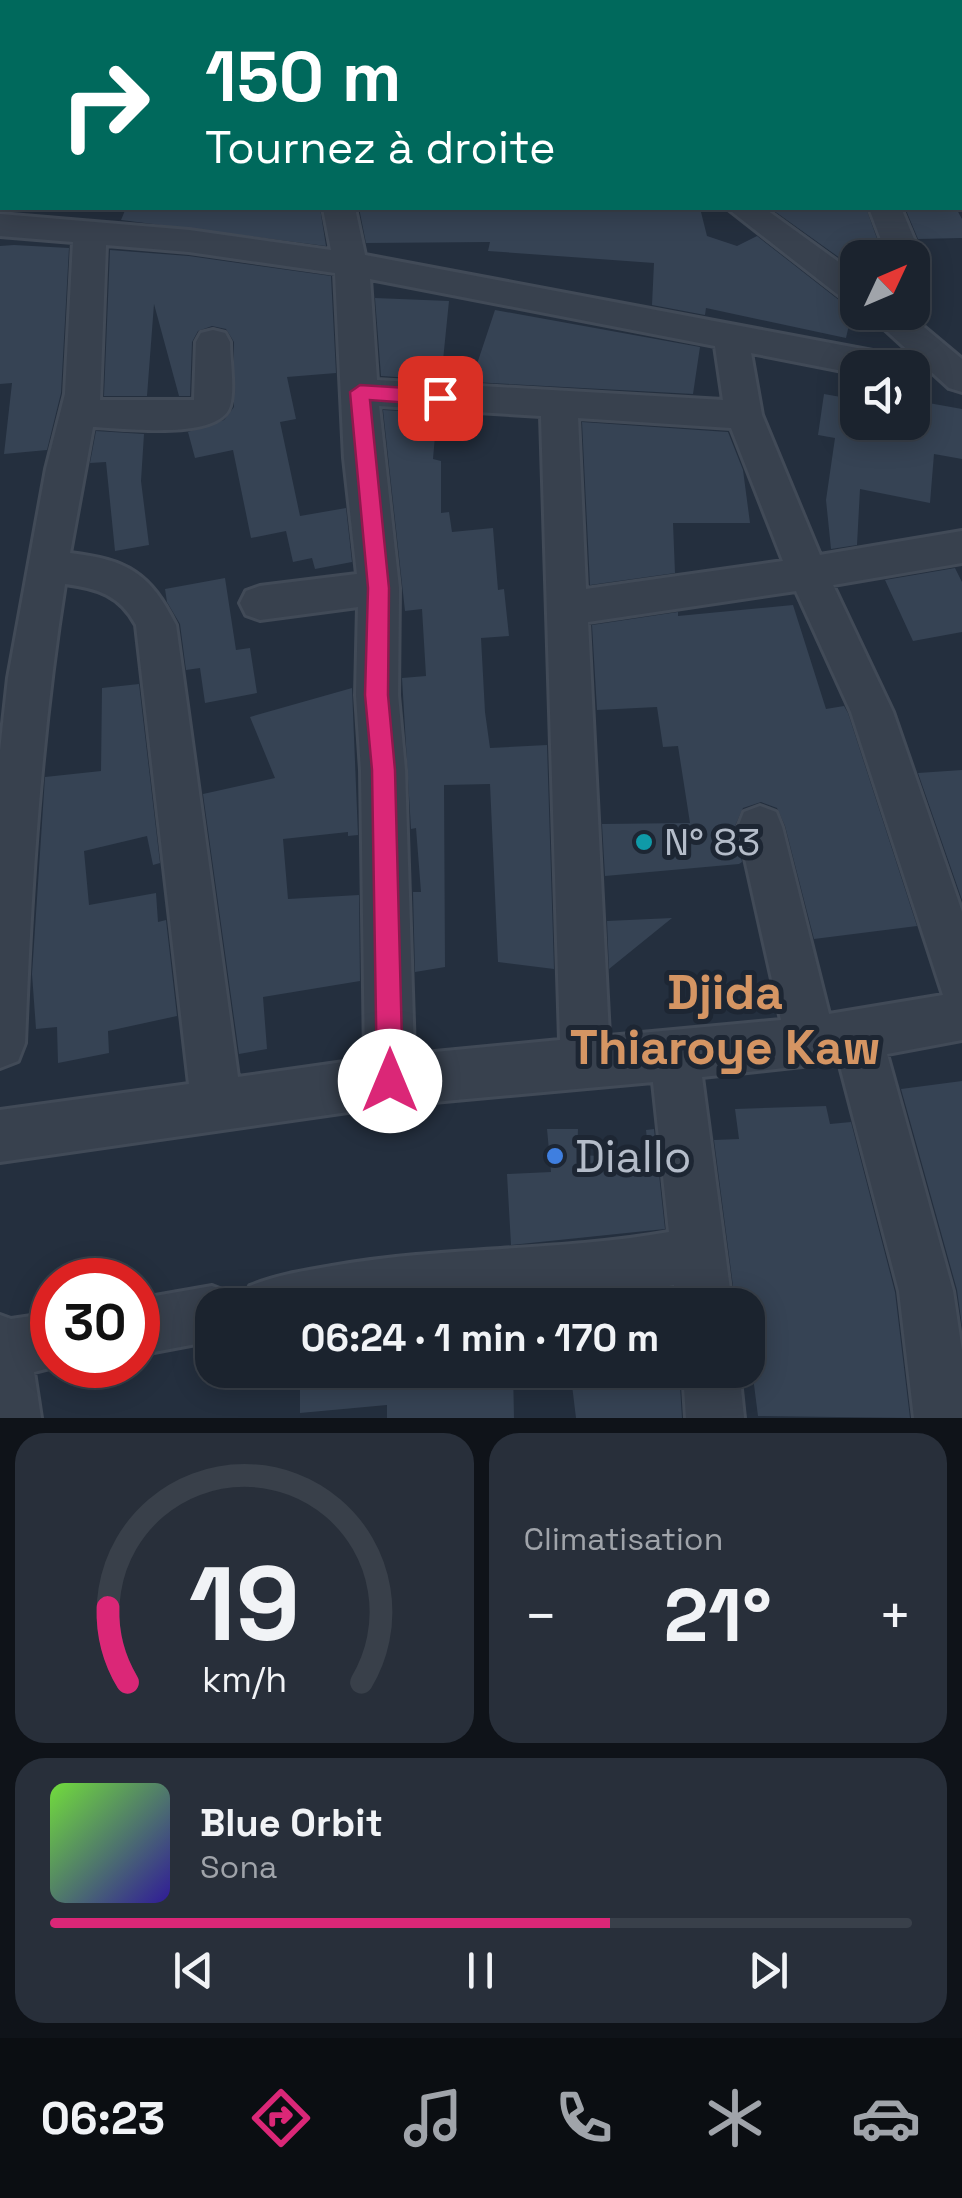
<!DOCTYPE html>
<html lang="fr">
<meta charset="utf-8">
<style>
:root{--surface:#1b232e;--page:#282f3a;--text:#f1f3f6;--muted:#a0a4aa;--line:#39404a;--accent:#db2777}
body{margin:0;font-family:"Space Grotesk",sans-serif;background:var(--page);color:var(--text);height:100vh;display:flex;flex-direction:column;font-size:38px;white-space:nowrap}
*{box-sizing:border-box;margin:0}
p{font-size:32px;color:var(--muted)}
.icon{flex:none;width:55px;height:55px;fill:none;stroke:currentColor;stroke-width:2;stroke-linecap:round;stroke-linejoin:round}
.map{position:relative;height:1418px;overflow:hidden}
.drawer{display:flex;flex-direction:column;gap:15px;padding:15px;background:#0f1319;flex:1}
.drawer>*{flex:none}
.hud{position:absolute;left:0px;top:0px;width:962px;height:210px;box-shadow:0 5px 25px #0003,0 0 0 2px var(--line);background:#00695c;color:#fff;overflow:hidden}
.needle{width:65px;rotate:46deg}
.buttons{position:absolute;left:840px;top:240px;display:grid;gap:20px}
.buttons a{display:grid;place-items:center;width:90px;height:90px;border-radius:20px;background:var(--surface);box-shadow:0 5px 25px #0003,0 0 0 2px var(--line);font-size:50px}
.speed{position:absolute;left:30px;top:1258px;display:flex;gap:20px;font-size:50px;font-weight:700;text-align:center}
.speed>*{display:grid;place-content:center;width:130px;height:130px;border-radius:50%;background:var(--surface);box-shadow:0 5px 25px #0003,0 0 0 2px var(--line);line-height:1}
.speed .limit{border:15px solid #d22;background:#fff;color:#111}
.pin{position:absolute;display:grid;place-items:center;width:85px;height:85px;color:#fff;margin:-42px;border-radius:20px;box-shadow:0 5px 15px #0006}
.me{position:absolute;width:110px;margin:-55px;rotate:0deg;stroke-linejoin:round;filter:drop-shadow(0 0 8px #0008)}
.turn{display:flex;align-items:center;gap:35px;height:210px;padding:0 40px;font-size:45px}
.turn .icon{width:130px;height:130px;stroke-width:2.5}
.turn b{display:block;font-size:70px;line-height:85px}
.big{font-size:75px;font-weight:800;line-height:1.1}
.drawer .tile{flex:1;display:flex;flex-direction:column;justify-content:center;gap:15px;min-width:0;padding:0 35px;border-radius:30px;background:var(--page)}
.drawer .dial{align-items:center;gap:0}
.dial svg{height:260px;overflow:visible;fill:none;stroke:var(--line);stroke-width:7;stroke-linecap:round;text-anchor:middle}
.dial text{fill:var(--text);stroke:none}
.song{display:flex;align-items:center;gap:30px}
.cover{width:120px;height:120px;border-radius:15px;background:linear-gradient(135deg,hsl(100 70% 55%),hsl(250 70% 35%))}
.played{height:10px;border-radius:5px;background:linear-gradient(90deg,var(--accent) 65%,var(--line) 65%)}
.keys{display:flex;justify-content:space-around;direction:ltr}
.heat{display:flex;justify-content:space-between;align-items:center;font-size:55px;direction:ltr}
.drawer .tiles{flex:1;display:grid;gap:15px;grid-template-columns:1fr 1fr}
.tile:last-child{grid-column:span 2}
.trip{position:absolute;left:195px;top:1288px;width:570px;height:100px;border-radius:30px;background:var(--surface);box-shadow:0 5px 25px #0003,0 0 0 2px var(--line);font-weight:800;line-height:100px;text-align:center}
.tabs{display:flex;height:160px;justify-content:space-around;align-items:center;background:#0b0e12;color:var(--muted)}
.tabs .icon{width:70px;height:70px}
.tabs .active{color:var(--accent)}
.tabs b{font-size:45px;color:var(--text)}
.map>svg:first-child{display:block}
.building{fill:#364354}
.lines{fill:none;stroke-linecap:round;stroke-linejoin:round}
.minor-casing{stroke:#414a57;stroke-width:6}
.minor{fill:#38414e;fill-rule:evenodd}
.route{fill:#db2777;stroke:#8e194d;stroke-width:2.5}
.culture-dot{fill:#0f9aa8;stroke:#1d2633;stroke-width:4}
.shop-dot{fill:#3f7fe0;stroke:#1d2633;stroke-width:4}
.labels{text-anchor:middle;stroke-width:10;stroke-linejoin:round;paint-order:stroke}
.poi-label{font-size:38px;fill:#b4bcc9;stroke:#1d2633;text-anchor:start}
.near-poi-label{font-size:45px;fill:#b4bcc9;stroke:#1d2633;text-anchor:start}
.district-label{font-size:48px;font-weight:bold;fill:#d59563;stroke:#1d2633}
</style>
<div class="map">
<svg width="962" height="1418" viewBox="0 0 962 1418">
<rect width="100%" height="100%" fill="#242f3e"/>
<path class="building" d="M126,208H320L326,246L121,220Z
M359,208H700L707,236L737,246L757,236L844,304L853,307L846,338L706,308L705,315L652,305L654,263L488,251L490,242L366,243Z
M770,208H866L884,258H858V271Z
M905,208H956L962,219V238L918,239Z
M14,245L69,248L61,393L47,450L4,454L12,383L0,384V246Z
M110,250L189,256L331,276L336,373L287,377L296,419L280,422L300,516L346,508L352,562L315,569L312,558L293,562L286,531L251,538L233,450L195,458L188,432L224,420L234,407V342L226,329L212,326L198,331L192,342L190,396H179L154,304L147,396H104Z
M375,298L449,301L441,380L381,376Z
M495,310L700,347L693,394L471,382Z
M824,394L858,400V422H912V400L962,409V459L934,454L930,503L860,489L857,545L831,549L826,500L835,438L818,435Z
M383,410L437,413L433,459L441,461V513L449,512L452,532L493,528L498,590L504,589L509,636L481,638L485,712L490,748L547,745L554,969L498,962L490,784L444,785L445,967L415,972L413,892H421L416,828L411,829L402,678L426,676L422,609L405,611Z
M582,422L728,432L743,470L750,523H673L675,573L590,585Z
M96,431L144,434L141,481L149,545L115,551L106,462L90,463Z
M955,568L962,582V632L913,641L885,580Z
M225,578L236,650L250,648L257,693L205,703L200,668L186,670L180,624L167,602L165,589Z
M793,605L826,709L844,706L848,713L917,926L814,939L785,826L777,808L761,802L743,808L735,826L742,862L739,864L605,876L602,824L690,823L678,746L663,747L657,707L597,710L592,625L678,612V616Z
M139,684L160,863L153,865L147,836L84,851L89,905L156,893L158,922L166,920L177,1016L108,1031L109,1053L58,1063L57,1027L36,1029L32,974L45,777L101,771L102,688Z
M352,688L358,835L348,836V832L283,839L288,899L359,895L360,981L263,997L267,1049L239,1054L203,794L275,778L250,717Z
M962,770V900L918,773Z
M672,918L609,969L607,921Z
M962,1081V1326L957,1290L901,1089Z
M826,1106L830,1124L851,1122L895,1292L910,1418L758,1416L748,1338V1300L735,1301L714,1140L739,1139L735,1109Z
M547,1129H578L577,1155L649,1158L646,1130L654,1129L665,1229L511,1245L507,1174L551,1172Z
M671,1289L672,1305H541L621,1297Z
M300,1370H513L514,1418H387V1405L300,1413Z
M623,1370H679L682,1418H576L571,1377L623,1373Z"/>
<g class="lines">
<defs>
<path id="minor" d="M4,0H32V2H5Z
M276,0H304V2H277Z
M437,0H466L468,2H439Z
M533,0H561L563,2H535Z
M633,0H661L662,2H635Z
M738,0H766L768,2H740Z
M855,0H883L884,2H857Z
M960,56H962V74H960Z
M960,90L962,91V111H960Z
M323,208H355L365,255L894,355L906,359L911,368H858V374L751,353L762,415L820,555L962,531V563L833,585L893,712L962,912V1040L887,1054L953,1291L962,1351V1418H914L899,1291L839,1062L702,1077L732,1305H676L674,1285C531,1312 386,1305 241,1305L250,1286C276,1275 304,1271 332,1266C443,1246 557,1252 669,1232L653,1082L390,1106L0,1162V1110L189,1084L136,625C120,595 97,588 65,584C41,736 31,889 25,1043L18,1061L0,1068V751L8,678L46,469L65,394L73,242L0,236V214L189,230L331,250ZM106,245L189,252L335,273L344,458L357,574L260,586L246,591L240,603L246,615L260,620L358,607L356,695L361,770L365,1059L238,1077L176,625C150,573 128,560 70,553L93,427C122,428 220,441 230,406C235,388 230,361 230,342L225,333L213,330L201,333L196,342L194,400H100ZM370,279L715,346L723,400L377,380ZM379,406L541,416L560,1040L414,1054L405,770L398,695L399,588ZM578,418L731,428L783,561L586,589ZM796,591L851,712L943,995L829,1014L782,827L776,812L760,806L744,812L738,827L781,1020L609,1036L588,622Z
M727,208H764L858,276V304L846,301Z
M869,208H901L922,258L917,266L912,267V258H888Z
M866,312H906L962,359V392L949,388Z
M212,1286L232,1294L236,1305H212V1341L138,1355V1299Z
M52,1313V1365H61L34,1372L41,1418H0V1315L11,1319Z
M683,1370H739L744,1418H686Z"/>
</defs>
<use href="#minor" class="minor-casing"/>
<use href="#minor" class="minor"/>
</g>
<path class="route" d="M360,385L440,390L449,398L440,405L370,400L389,588L388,695L395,770L403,1081L400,1090L390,1094L380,1090L377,1081L372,770L365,695L368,588L350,392Z"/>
<circle class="culture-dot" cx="644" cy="842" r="10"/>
<circle class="shop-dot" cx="555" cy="1156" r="10"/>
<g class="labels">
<g class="poi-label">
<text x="664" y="855">N° 83</text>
</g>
<g class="near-poi-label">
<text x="575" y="1172">Diallo</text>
</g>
<g class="district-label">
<text x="725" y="1009">Djida<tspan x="725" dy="55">Thiaroye Kaw</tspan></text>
</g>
</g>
</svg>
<div class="buttons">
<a><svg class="needle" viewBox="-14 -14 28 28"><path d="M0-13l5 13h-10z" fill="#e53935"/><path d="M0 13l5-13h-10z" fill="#a0a4aa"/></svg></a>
<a><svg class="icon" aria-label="sound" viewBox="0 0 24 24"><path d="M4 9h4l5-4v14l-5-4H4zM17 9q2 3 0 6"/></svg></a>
</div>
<div class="speed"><div class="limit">30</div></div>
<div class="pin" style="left:440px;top:398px;background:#d93025"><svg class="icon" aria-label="arrive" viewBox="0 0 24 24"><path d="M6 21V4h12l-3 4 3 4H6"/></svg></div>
<svg class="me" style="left:390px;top:1081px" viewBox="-20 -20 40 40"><circle r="19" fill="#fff"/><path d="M0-13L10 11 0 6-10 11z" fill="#db2777"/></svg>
<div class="trip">06:24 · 1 min · 170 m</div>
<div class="hud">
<div class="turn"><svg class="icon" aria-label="right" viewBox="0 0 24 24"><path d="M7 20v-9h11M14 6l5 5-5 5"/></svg><div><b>150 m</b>Tournez à droite</div></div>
</div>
</div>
<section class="drawer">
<div class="tiles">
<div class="tile dial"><svg viewBox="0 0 100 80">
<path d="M14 69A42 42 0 1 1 86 69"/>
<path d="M14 69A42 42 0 0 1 8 46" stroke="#db2777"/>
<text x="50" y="56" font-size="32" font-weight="700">19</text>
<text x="50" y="72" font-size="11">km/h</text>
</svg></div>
<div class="tile"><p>Climatisation</p>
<div class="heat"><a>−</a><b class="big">21°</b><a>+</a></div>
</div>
<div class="tile">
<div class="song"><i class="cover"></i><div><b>Blue Orbit</b><p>Sona</p></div></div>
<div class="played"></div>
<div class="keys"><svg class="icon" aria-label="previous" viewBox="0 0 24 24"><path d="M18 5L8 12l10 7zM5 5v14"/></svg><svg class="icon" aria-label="pause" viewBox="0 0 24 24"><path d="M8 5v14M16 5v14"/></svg><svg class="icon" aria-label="next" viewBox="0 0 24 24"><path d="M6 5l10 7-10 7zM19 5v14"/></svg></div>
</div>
</div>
</section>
<nav class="tabs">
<b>06:23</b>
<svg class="icon active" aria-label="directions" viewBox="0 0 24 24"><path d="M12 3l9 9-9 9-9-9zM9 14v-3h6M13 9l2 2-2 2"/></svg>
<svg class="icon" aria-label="music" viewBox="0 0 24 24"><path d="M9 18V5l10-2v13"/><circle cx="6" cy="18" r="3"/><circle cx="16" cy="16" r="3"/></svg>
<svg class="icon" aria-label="phone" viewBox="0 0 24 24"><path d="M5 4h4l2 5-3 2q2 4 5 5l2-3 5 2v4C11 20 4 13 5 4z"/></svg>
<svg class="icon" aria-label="climate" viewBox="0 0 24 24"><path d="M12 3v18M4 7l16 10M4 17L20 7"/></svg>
<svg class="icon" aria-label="car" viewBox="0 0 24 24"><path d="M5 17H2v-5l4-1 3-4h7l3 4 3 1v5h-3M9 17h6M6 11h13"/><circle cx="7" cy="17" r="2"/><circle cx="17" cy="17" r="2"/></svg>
</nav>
